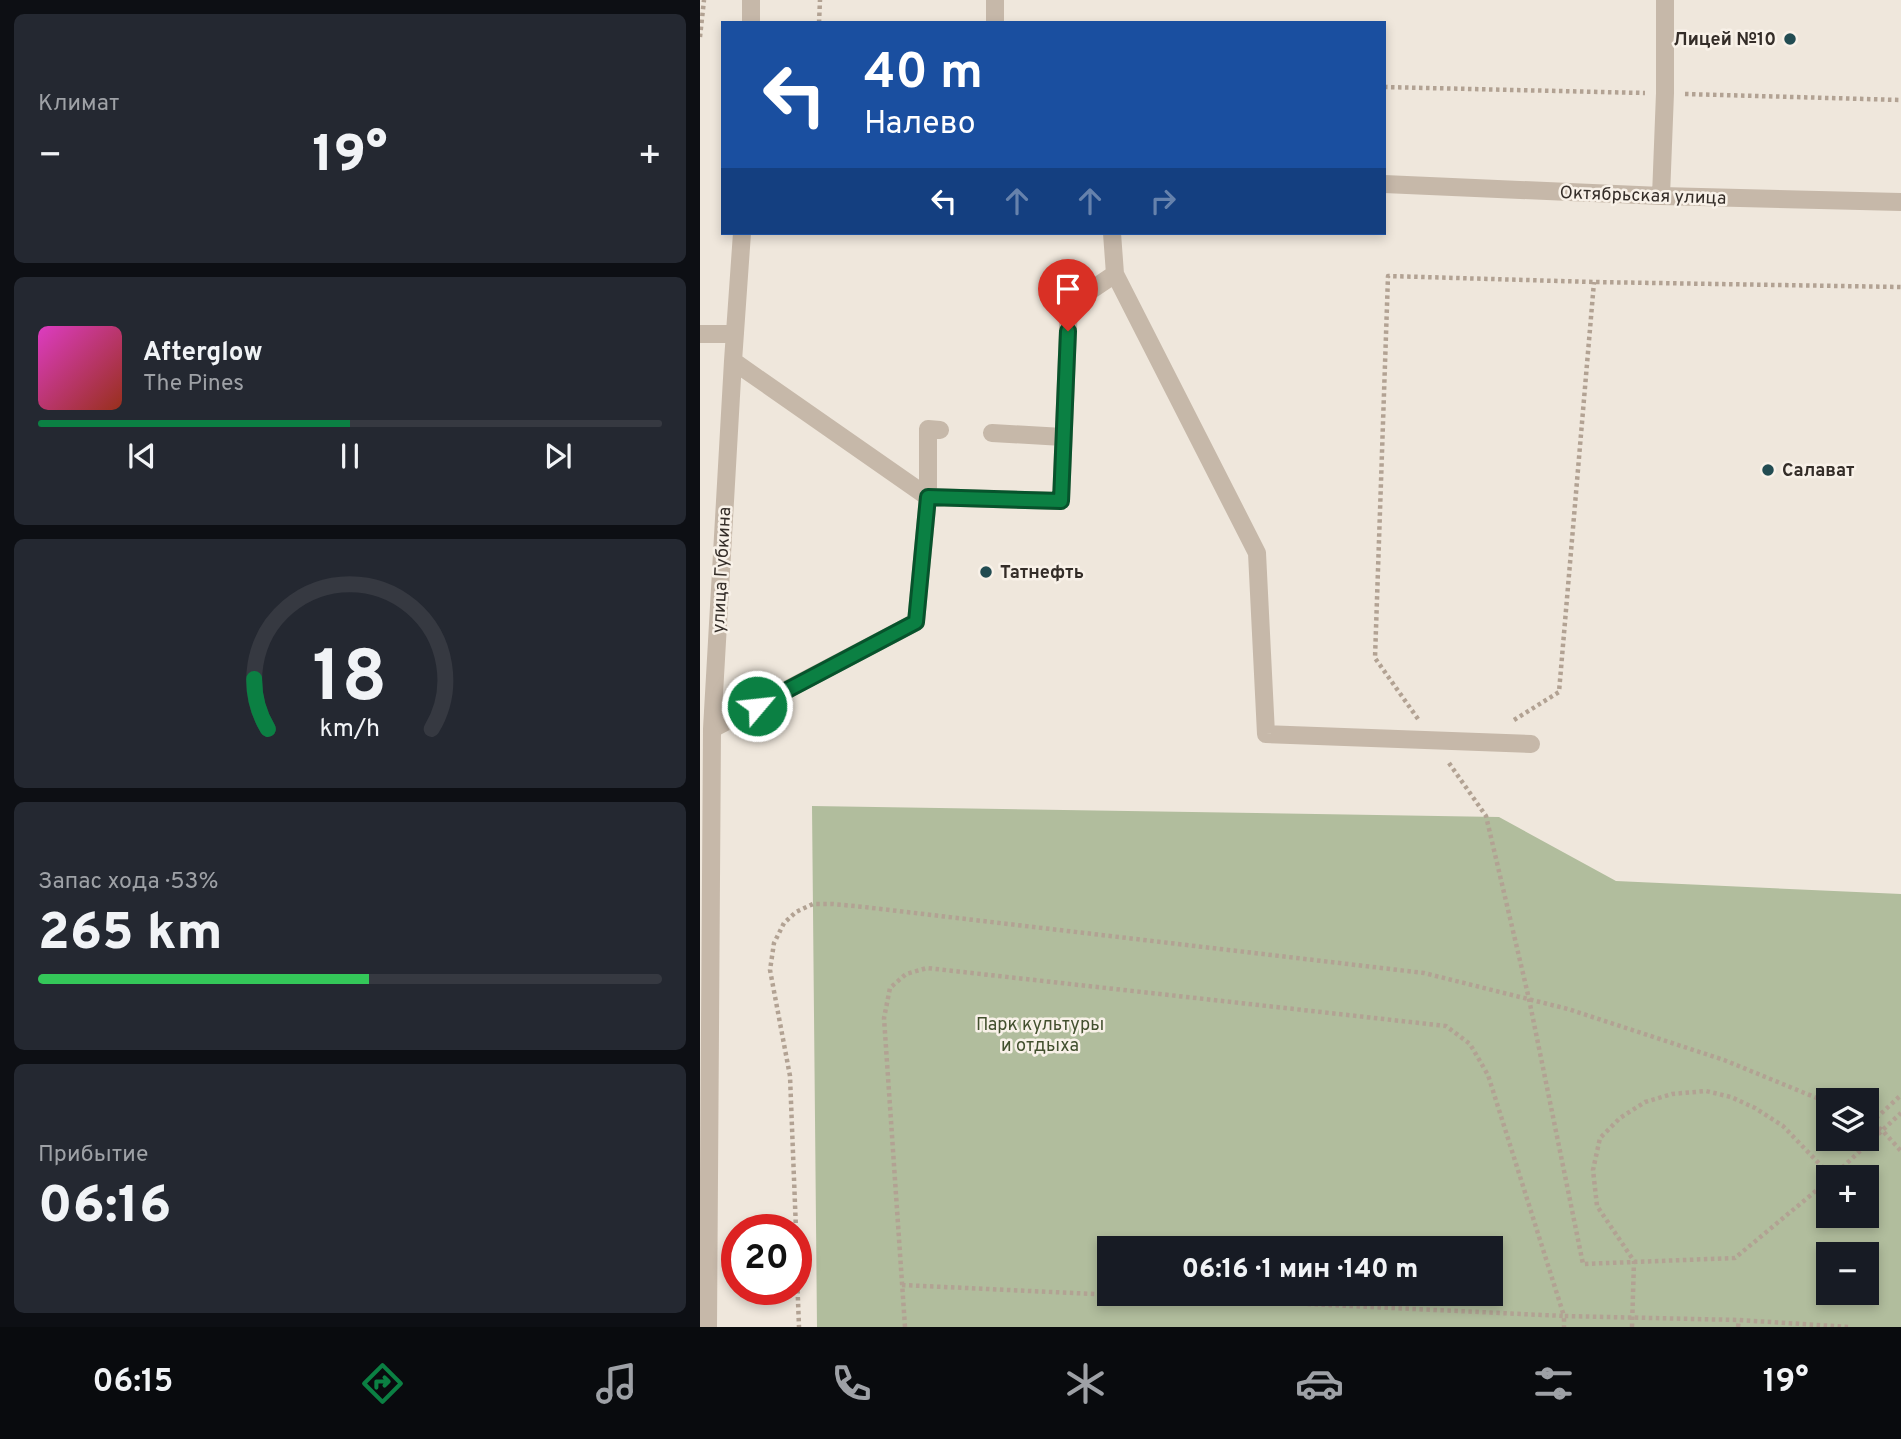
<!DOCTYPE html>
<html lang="ru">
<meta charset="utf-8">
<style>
:root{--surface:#171b24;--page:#242831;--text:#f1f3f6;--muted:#9ea1a6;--line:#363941;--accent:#0b8043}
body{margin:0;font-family:Overpass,sans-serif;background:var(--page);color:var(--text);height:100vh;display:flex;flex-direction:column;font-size:26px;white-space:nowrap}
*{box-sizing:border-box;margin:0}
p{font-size:23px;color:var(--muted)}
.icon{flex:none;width:38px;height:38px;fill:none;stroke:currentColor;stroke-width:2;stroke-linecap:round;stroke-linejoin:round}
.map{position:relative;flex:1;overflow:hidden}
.panel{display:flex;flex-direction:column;gap:14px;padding:14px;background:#0d0f14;width:700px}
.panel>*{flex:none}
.banner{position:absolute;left:21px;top:21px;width:665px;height:214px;border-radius:0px;box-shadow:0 4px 10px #0003;background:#1a4fa0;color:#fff;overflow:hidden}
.controls{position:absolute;left:1116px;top:1088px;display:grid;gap:14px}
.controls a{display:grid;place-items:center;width:63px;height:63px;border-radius:0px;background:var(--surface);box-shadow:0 4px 10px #0003;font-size:35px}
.speed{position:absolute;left:21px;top:1214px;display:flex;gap:14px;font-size:35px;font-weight:700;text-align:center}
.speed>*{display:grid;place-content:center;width:91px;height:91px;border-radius:50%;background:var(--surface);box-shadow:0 4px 10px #0003;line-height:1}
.speed .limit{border:10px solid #d22;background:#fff;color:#111}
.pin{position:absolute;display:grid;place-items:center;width:60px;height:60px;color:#fff;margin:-72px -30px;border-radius:50% 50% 50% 0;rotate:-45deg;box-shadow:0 0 7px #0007}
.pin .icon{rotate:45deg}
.me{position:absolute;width:77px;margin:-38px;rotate:62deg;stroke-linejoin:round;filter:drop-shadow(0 0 5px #0008)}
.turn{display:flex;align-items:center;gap:24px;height:147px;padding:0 28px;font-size:32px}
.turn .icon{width:91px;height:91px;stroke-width:2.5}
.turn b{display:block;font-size:49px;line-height:60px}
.lanes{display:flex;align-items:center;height:66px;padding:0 28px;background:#0003;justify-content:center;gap:35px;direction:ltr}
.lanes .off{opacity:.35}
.big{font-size:52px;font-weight:800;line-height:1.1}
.panel .tile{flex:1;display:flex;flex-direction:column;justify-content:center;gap:10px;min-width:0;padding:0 24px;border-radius:10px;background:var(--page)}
.panel .dial{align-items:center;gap:0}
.dial svg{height:182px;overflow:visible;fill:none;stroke:var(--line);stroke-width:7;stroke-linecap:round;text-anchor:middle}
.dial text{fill:var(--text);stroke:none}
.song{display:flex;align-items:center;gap:21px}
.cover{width:84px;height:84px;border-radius:10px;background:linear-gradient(135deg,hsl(310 70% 55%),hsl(10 70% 35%))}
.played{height:7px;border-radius:4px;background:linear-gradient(90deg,var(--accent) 50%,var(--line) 50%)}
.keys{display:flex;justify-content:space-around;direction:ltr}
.heat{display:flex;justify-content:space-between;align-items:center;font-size:38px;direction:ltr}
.charge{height:10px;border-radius:5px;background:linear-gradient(90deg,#34c759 53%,var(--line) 0)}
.trip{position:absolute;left:397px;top:1236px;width:406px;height:70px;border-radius:0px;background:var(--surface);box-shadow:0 4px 10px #0003;font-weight:800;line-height:70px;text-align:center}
.tabs{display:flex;height:112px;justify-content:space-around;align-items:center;background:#090b0e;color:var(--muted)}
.tabs .icon{width:49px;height:49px}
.tabs .current{color:var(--accent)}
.tabs b{font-size:32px;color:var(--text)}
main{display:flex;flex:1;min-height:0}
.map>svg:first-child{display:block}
.green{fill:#b1bd9d;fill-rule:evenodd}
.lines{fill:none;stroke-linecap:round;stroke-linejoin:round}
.path{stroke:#b2a293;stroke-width:4.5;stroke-dasharray:3.5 3.5;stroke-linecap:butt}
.minor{stroke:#c6b8a9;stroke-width:18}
.route-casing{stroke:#07532c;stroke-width:18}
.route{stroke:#0b8043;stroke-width:12}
.poi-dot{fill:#224c52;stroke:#f8f1e8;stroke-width:2.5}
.labels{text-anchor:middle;stroke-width:5;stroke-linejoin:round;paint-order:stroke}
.poi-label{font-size:18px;font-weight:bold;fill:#342d28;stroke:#f8f1e8;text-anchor:start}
.street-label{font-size:18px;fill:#342d28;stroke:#f8f1e8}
.park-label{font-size:18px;fill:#42502e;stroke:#f8f1e8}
</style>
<main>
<section class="panel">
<div class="tile"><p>Климат</p>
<div class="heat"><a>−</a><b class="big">19°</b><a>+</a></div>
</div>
<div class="tile">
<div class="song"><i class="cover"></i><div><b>Afterglow</b><p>The Pines</p></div></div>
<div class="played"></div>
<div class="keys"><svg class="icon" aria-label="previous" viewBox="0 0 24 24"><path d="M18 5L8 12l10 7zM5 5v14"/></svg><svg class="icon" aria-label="pause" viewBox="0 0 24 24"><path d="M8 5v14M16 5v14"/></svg><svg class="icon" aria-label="next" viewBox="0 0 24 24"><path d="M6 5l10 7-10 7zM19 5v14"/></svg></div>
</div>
<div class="tile dial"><svg viewBox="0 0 100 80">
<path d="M14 69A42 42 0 1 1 86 69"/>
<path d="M14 69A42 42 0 0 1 8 47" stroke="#0b8043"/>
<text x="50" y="56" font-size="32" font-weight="700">18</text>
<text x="50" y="72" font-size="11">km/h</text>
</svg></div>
<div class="tile"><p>Запас хода · 53%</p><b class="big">265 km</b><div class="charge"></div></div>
<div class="tile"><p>Прибытие</p><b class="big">06:16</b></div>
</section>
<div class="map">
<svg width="1201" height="1327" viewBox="0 0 1201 1327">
<rect width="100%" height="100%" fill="#efe7dc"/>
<path class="green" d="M112,806L799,817L916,881L1201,894V1327H117ZM1129,1101H1167V1139H1129ZM1129,1178H1167V1216H1129ZM410,1248H791V1293H410ZM1129,1255H1167V1293H1129Z"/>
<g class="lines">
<path class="path" d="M119,23L120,0
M0,37L4,0
M684,87L945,93
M985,94L1201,100
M718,719L675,658L688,276L894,282L1201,287
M814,720L859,692L894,282
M749,763L786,816L829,999L883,1264L1035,1258L1129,1180
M1167,1120L1182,1130L1201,1151
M1171,1123L1201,1095
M1132,1177L1201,1113
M96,1230L90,1076L70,970L74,943L84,923L96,912L113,904H133L164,907L724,973L868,1009L1024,1060L1129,1103
M96,1248L99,1327
M202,1285L864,1316V1327
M205,1327L184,1018L190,988L206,974L227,968L746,1026L770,1044L788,1075L864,1316L1039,1320L1149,1327
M932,1327L934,1261L897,1206L893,1170L900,1138L920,1118L945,1102L972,1094L1006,1091L1031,1097L1055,1108L1083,1126L1132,1177
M1038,1327L1039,1320"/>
<path class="minor" d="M51,23V0
M295,23V0
M684,184L961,196L1201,202
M961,196L965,93V0
M412,233L415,274L557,553L566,734L831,744
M0,334H35
M240,430L228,429V497L361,501L369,305L415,274
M292,433L363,437
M12,729L216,622L228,497L33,361
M8,1327L12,729L33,361L42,233"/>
</g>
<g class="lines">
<defs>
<path id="route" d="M57,706L216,622L228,497L361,501L368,331"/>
</defs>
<use href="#route" class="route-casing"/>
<use href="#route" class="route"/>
</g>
<g class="poi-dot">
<circle cx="1090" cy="39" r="7"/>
<circle cx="1068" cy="470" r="7"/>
<circle cx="286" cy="572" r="7"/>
</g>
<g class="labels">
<g class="poi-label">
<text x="1076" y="45" text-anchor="end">Лицей №10</text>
<text x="1082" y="476">Салават</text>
<text x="300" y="578">Татнефть</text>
</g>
<g class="street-label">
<text transform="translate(943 195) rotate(2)" y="6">Октябрьская улица</text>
<text transform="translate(21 570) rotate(-87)" y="6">улица Губкина</text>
</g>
<g class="park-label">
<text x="340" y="1030">Парк культуры<tspan x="340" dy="21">и отдыха</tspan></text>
</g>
</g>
</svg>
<div class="controls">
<a><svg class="icon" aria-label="layers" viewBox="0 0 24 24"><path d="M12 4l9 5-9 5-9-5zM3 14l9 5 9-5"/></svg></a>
<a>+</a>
<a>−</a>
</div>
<div class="speed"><div class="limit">20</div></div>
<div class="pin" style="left:368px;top:331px;background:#d93025"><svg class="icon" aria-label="arrive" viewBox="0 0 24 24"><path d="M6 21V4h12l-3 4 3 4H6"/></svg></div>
<svg class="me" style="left:57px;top:706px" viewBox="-20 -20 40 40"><circle r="17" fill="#0b8043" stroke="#fff" stroke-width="3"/><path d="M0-11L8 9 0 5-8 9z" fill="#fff"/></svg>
<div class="trip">06:16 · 1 мин · 140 m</div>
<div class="banner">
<div class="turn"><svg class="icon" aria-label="left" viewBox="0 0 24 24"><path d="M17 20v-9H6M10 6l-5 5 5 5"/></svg><div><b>40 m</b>Налево</div></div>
<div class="lanes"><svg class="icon" aria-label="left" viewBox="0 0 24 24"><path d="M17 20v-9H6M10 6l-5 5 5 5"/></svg><svg class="icon off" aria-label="ahead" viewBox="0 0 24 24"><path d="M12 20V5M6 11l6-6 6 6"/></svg><svg class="icon off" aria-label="ahead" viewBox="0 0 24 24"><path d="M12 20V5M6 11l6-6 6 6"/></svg><svg class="icon off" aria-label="right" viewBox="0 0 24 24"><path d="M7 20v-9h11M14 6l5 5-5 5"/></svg></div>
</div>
</div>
</main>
<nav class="tabs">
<b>06:15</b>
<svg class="icon current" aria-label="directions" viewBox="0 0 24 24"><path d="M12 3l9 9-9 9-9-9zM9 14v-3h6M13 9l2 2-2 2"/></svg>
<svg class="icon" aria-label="music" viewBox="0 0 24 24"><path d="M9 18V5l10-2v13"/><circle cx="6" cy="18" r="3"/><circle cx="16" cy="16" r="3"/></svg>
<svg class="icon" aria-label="phone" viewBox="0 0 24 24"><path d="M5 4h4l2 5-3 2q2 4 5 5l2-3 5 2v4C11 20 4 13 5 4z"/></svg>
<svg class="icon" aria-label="climate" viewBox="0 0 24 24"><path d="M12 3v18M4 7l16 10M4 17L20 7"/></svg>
<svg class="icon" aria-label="car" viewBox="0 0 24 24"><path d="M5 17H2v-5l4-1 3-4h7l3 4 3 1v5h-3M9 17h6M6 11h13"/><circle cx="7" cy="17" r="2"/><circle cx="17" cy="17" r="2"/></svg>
<svg class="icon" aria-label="filters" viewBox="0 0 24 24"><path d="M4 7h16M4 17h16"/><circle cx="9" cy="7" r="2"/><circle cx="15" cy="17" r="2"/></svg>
<b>19°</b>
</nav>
